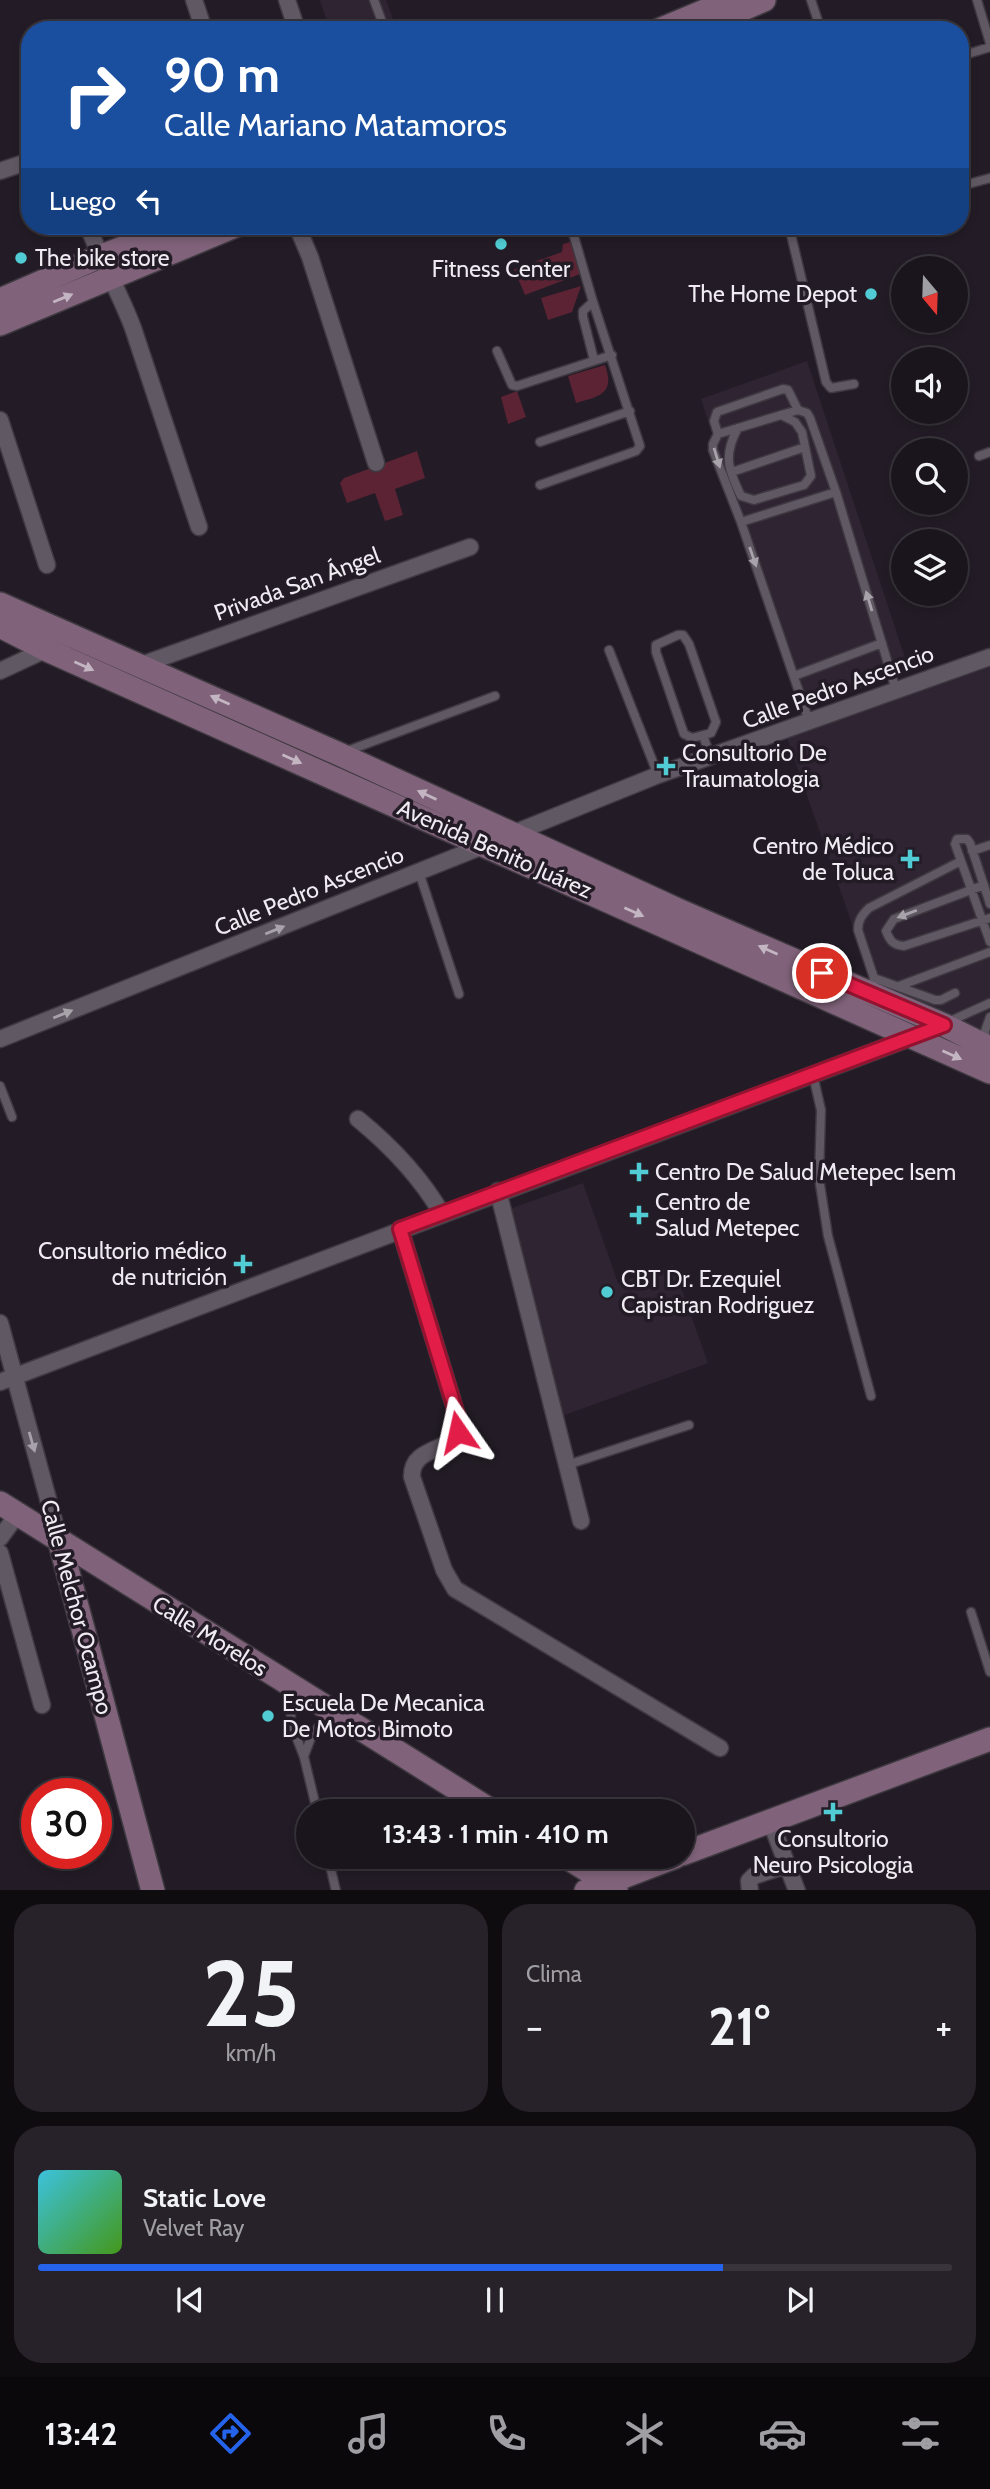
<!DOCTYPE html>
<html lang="es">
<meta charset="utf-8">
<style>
:root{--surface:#1a151c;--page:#272229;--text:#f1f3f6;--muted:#9f9fa3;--line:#38343b;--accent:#2563eb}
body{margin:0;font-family:Cabin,sans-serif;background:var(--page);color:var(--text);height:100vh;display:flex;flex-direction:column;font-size:26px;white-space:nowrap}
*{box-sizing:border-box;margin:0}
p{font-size:23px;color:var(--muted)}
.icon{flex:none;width:38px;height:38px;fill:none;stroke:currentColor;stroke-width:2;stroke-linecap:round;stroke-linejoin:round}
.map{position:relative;height:1890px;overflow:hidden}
.panel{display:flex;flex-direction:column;gap:14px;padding:14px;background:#0e0c0f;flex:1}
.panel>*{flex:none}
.banner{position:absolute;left:21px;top:21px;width:948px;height:214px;border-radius:28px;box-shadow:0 4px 10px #0003,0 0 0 2px var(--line);background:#1a4fa0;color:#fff;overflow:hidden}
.needle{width:46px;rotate:161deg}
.buttons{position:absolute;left:891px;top:256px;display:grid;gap:14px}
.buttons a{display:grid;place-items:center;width:77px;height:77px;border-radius:50%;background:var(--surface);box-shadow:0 4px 10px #0003,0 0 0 2px var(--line);font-size:35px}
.speed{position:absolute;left:21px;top:1778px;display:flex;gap:14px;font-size:35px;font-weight:700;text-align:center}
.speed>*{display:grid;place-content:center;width:91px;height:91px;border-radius:50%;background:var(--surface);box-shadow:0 4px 10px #0003,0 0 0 2px var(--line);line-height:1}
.speed .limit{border:10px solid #d22;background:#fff;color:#111}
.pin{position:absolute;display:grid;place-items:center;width:60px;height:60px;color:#fff;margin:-30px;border:4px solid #fff;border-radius:50%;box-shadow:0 2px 7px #0007}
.me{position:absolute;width:77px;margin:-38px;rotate:349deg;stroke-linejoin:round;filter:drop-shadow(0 0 5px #0008)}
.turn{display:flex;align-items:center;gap:24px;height:147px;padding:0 28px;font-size:32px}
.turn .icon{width:91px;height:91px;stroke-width:2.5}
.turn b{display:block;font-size:49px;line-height:60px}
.then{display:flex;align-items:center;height:66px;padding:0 28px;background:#0003;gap:14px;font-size:26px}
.big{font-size:52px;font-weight:700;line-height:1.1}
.panel .card{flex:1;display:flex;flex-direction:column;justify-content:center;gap:10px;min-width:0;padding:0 24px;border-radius:28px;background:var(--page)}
.panel .dial{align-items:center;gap:0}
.dial b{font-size:91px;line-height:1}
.song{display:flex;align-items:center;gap:21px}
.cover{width:84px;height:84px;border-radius:10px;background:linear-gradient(135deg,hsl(190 70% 55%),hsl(100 70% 35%))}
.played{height:7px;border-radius:4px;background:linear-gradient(90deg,var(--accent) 75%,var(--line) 75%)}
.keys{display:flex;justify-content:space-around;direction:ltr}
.heat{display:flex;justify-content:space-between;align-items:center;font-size:38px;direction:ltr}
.panel .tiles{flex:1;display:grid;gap:14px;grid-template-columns:1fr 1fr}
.card:last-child{grid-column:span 2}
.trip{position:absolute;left:296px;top:1799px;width:399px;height:70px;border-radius:35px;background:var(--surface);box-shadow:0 4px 10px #0003,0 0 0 2px var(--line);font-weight:700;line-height:70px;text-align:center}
.tab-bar{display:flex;height:112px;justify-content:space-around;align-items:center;background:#0a080b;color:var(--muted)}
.tab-bar .icon{width:49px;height:49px}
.tab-bar .on{color:var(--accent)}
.tab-bar b{font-size:32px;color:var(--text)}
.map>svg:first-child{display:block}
.built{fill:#2f2432}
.green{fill:#5b2333}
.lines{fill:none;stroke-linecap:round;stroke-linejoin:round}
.lane-casing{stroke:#3f3941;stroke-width:11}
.street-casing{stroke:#3f3941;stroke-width:19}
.secondary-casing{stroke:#3f3941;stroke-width:26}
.lane{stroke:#605863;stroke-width:8}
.street{stroke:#605863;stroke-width:16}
.secondary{stroke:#80637a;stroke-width:23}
.oneway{fill:#c3b5c2}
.oneway2{fill:#a8a2aa}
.route-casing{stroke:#92132f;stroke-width:18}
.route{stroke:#e11d48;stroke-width:12}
.poi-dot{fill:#51ccd4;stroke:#231c26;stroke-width:2.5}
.labels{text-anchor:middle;stroke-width:7;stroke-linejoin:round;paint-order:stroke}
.poi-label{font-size:23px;fill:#f0ebf2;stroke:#231c26;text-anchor:start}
.street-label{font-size:23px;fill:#f0ebf2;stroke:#231c26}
</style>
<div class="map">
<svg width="990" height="1891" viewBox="0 0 990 1891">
<rect width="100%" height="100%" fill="#231c26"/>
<path class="built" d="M320,0H386L397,30H330Z
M807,361L909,670L800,712L701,399Z
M990,667V1034L872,981L787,738Z
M583,1183L618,1283L673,1265L708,1363L562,1416L550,1377L512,1208Z"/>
<path class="green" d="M573,241L583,273L525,295L514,269L562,252L563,244Z
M581,286L572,312L548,320L541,298Z
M605,365C615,393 601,396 576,403L568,376Z
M517,391L526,417L508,424L501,397Z
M417,451L425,478L395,489L403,515L385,521L375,493L347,503L340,483L344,478Z"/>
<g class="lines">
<defs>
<path id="lane" d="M374,0L385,30
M811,0L821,30
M977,0L990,43
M961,56L990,47
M961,186L990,178
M461,226H467
M789,226L826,382L831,388L854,384
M593,302L583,311V317L594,360
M497,351L512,385L517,386L612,355
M738,428C723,455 728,469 741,496L754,500L804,485L811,476L802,432L795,422L781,415
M718,434L714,421L717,412L783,389L788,390L798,410
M540,442L630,411
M979,456L990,452
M732,472L805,447
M540,485L636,451L640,446L593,302L571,226
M741,522L713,450V444L718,434L798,410L807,413L810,418L836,492
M678,635H683L689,644L716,722L711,733L692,738L684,734L656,652V645Z
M609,650L658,775
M794,676L882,643
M809,721L741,522L836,492L896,690
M703,735L710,756
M347,751L495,696
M972,851L990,845
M419,872L459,994
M984,885L894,919L886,931C890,941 893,945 904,946L990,918
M990,904L970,843L967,839H957L955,844L990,942
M874,978L935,1000H941L955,993
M899,986L990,952
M871,991L874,978L858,930C858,920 862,915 869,908L961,861
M948,1022L990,1003
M986,1043L985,1031L990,1017
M813,1075L821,1110L819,1178L828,1236L871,1396
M0,1086L12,1117
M567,1465L689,1425
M971,1612L990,1672
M290,1689L291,1723L304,1757L317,1811
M304,1756L312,1735L329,1714
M328,1857L336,1891"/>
<path id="street" d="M194,0L204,30
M287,0L297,30
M0,171L30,161
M88,226C101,261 120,293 133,328L199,527
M297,226L310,257L376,463
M0,420L47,565
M141,665L470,547
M0,671L73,637
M509,835L658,775L990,657
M0,1039L488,844
M358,1119C391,1146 420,1176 442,1214
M498,1191L581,1521
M400,1229L460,1425L454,1440C437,1451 411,1452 412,1477L444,1570L455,1589L720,1748
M0,1323L59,1539
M0,1382L944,1025
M0,1538L17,1515
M0,1553L42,1705
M770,1820L797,1891
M750,1891L749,1881L754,1876L787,1865"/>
<path id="secondary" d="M718,20L764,0
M659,30L731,0
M0,300L99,257L180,226
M0,324L235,226
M0,604L339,754L678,910L944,1025L990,1048
M0,626L47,650L990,1072
M0,1503L492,1811
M59,1539L153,1891
M682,1854L990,1739
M566,1857L616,1888
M586,1891L675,1857"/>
</defs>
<use href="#lane" class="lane-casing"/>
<use href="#street" class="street-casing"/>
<use href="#secondary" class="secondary-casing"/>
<use href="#lane" class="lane"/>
<use href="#street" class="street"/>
<use href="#secondary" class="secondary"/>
</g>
<defs><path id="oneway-solid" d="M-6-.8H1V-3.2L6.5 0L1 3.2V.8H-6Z" transform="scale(1.75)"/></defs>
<g class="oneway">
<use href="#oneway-solid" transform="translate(63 298) rotate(-22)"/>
<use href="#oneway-solid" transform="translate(84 666) rotate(24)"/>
<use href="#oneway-solid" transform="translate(220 700) rotate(-156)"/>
<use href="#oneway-solid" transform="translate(292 759) rotate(24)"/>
<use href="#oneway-solid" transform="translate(427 795) rotate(-155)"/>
<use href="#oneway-solid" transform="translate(634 912) rotate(24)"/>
<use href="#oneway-solid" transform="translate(768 950) rotate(-156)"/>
<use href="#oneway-solid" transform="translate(952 1055) rotate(24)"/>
</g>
<g class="oneway2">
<use href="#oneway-solid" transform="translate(717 458) rotate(73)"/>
<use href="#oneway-solid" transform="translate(753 557) rotate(71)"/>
<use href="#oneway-solid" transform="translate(869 601) rotate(-107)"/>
<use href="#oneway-solid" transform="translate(907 914) rotate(159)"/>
<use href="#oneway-solid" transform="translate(275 930) rotate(-22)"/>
<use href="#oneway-solid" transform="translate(63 1014) rotate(-22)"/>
<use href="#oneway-solid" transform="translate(32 1442) rotate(74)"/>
</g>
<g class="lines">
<defs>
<path id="route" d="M458,1432L460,1425L400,1229L944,1025L822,973"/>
</defs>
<use href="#route" class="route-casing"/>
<use href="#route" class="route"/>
</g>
<g class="poi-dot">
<circle cx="501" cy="244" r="7"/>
<circle cx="21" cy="258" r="7"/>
<circle cx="871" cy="294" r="7"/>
<path d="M662.5 755.5h7v7h7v7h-7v7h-7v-7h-7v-7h7z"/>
<path d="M906.5 848.5h7v7h7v7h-7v7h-7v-7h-7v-7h7z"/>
<path d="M635.5 1161.5h7v7h7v7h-7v7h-7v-7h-7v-7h7z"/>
<path d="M635.5 1204.5h7v7h7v7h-7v7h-7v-7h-7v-7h7z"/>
<path d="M239.5 1253.5h7v7h7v7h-7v7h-7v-7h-7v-7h7z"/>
<circle cx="607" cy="1292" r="7"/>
<circle cx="268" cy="1716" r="7"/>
<path d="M829.5 1801.5h7v7h7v7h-7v7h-7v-7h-7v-7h7z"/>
</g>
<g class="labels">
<g class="poi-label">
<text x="35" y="266">The bike store</text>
<text x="501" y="277" text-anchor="middle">Fitness Center</text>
<text x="857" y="302" text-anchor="end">The Home Depot</text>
<text x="682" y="761">Consultorio De<tspan x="682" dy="26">Traumatologia</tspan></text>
<text x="894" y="854" text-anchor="end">Centro Médico<tspan x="894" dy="26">de Toluca</tspan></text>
<text x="655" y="1180">Centro De Salud Metepec Isem</text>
<text x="655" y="1210">Centro de<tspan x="655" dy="26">Salud Metepec</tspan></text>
<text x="227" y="1259" text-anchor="end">Consultorio médico<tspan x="227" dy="26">de nutrición</tspan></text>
<text x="621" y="1287">CBT Dr. Ezequiel<tspan x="621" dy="26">Capistran Rodriguez</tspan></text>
<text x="282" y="1711">Escuela De Mecanica<tspan x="282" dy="26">De Motos Bimoto</tspan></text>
<text x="833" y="1847" text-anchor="middle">Consultorio<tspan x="833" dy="26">Neuro Psicologia</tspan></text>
</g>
<g class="street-label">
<text transform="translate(297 584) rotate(-20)" y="8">Privada San Ángel</text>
<text transform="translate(838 687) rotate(-20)" y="8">Calle Pedro Ascencio</text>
<text transform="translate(495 849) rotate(24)" y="8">Avenida Benito Juárez</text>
<text transform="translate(309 891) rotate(-22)" y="8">Calle Pedro Ascencio</text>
<text transform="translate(77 1607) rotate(75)" y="8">Calle Melchor Ocampo</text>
<text transform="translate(210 1636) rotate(32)" y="8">Calle Morelos</text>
</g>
</g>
</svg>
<div class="buttons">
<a><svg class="needle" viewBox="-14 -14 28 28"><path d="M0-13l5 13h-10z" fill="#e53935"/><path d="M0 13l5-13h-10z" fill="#9f9fa3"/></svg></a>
<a><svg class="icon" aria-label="sound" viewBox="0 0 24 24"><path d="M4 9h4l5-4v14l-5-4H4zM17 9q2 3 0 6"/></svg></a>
<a><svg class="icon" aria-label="search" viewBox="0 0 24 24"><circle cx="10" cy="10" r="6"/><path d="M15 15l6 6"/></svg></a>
<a><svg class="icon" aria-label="layers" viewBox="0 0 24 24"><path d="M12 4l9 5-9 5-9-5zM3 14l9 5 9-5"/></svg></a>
</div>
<div class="speed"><div class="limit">30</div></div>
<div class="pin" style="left:822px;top:973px;background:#d93025"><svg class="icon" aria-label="arrive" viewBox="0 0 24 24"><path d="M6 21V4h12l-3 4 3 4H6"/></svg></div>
<svg class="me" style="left:458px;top:1432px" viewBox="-20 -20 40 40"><path d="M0-17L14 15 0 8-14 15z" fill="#e11d48" stroke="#fff" stroke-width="4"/></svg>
<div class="trip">13:43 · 1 min · 410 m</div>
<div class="banner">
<div class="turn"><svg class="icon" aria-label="right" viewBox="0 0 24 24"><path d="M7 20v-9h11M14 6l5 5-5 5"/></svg><div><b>90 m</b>Calle Mariano Matamoros</div></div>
<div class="then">Luego<svg class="icon" aria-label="left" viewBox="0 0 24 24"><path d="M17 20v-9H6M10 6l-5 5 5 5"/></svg></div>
</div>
</div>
<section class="panel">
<div class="tiles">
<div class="card dial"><b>25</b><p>km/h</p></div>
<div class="card"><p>Clima</p>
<div class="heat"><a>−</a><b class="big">21°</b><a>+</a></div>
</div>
<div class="card">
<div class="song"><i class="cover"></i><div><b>Static Love</b><p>Velvet Ray</p></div></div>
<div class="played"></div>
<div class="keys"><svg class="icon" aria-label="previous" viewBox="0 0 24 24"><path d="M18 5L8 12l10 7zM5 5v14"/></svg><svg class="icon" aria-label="pause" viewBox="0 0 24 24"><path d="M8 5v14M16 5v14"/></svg><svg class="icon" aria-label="next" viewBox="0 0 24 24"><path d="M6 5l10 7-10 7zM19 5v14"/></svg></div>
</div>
</div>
</section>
<nav class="tab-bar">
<b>13:42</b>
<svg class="icon on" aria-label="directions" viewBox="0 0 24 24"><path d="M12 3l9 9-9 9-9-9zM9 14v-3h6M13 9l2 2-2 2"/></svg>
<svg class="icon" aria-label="music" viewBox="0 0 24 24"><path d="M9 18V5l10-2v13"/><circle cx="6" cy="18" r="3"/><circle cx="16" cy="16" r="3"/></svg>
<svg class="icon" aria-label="phone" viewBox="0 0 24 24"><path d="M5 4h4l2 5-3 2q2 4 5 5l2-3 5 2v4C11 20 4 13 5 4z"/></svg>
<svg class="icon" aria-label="climate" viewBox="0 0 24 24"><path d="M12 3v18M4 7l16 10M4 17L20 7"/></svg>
<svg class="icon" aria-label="car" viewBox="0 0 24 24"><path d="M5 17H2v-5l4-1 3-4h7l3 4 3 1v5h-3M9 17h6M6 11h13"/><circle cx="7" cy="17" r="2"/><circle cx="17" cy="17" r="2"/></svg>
<svg class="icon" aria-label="filters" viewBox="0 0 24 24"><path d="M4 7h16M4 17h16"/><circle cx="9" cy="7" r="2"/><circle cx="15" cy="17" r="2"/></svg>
</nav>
